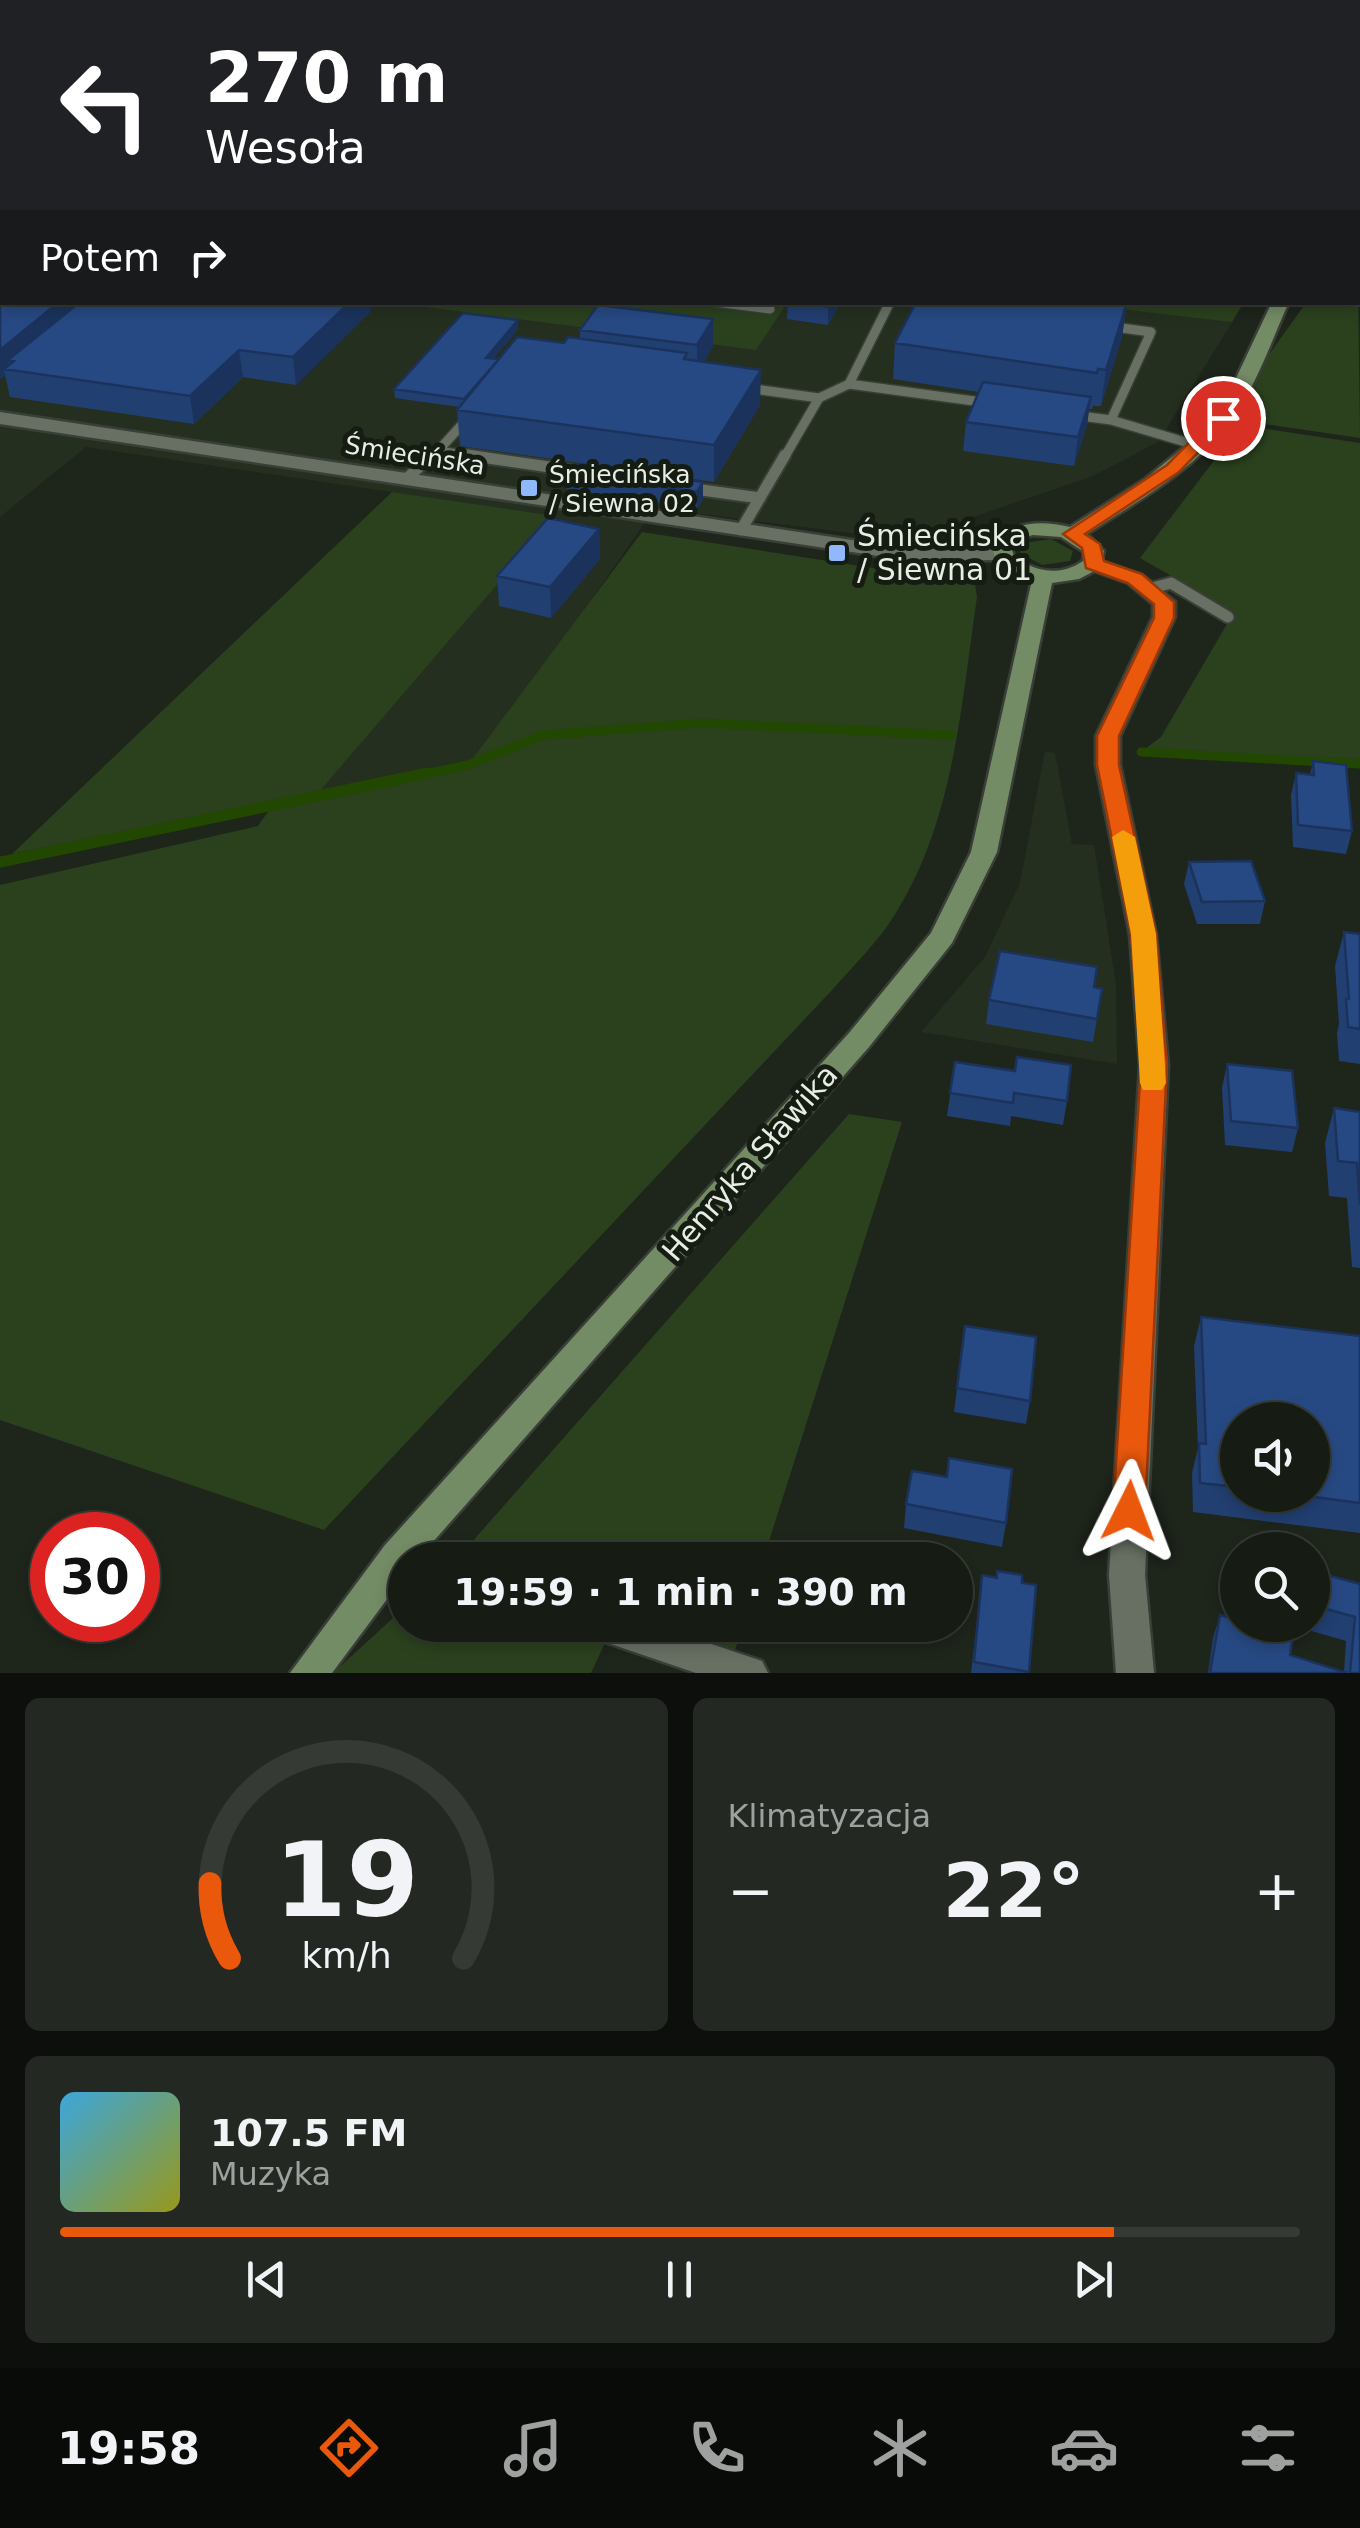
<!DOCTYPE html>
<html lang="pl">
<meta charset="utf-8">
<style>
:root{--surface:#161c14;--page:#232922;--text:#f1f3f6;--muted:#9ea1a0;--line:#353a34;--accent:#ea580c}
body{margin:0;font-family:"DejaVu Sans",sans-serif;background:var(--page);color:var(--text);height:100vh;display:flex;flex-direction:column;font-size:38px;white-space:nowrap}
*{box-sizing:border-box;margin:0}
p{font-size:32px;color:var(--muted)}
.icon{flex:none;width:55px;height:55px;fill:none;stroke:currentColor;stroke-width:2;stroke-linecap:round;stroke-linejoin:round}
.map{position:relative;height:1673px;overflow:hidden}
.details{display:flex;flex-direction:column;gap:25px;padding:25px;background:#0c0f0b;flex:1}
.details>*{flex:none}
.guide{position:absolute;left:0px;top:0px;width:1360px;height:305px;box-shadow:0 5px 15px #0003,0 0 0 2px var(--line);background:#202124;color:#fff;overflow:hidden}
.controls{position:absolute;left:1220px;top:1402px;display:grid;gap:20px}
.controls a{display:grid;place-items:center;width:110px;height:110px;border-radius:50%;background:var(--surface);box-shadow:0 5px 15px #0003,0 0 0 2px var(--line);font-size:50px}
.speed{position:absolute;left:30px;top:1512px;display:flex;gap:20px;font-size:50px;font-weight:700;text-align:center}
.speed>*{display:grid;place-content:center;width:130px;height:130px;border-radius:50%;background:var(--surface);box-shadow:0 5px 15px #0003,0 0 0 2px var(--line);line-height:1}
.speed .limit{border:15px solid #d22;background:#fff;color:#111}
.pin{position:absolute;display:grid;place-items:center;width:85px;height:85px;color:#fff;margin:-42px;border:5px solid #fff;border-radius:50%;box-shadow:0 2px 10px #0007}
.me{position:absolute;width:110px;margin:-55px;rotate:3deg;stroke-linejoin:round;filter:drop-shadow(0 0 8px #0008)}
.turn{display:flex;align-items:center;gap:35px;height:210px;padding:0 40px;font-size:45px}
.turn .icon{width:130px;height:130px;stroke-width:2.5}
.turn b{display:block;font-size:70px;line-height:85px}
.then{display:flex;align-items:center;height:95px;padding:0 40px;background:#0003;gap:20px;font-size:38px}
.big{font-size:75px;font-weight:800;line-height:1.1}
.details .widget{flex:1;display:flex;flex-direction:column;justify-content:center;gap:15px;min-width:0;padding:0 35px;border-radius:15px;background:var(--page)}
.details .dial{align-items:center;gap:0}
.dial svg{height:260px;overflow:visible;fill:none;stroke:var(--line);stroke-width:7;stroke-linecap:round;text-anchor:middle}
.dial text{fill:var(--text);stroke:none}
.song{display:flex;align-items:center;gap:30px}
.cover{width:120px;height:120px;border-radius:15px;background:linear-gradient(135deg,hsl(200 70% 55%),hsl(60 70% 35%))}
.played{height:10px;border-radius:5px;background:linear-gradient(90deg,var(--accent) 85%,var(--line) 85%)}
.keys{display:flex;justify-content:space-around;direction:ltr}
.heat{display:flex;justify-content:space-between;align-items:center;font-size:55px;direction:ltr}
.details .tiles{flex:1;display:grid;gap:25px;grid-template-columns:1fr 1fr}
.widget:last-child{grid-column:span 2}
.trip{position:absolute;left:388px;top:1542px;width:585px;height:100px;border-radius:50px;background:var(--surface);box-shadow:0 5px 15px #0003,0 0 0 2px var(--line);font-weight:800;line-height:100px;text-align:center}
.tab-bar{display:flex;height:160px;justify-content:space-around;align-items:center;background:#090b08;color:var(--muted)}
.tab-bar .icon{width:70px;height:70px}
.tab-bar .on{color:var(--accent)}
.tab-bar b{font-size:45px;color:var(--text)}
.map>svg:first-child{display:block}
.built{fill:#252f1f}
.green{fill:#2b411e}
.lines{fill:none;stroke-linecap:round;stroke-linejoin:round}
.stream-far2{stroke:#224700;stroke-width:5}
.stream-far1{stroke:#224700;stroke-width:9}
.stream{stroke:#224700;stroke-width:11}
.service-far2-casing{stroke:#393f37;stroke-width:9}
.service-far1-casing{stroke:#393f37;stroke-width:12}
.service-casing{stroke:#393f37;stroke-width:15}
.minor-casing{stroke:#393f37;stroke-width:5}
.secondary-casing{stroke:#393f37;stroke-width:5}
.service-far2{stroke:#687064;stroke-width:6}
.service-far1{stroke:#687064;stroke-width:9}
.service{stroke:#687064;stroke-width:11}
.minor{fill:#687064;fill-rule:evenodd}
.secondary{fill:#748c65;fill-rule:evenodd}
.wall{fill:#223f71;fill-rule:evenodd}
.shaded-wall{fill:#1b335c}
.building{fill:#274983;stroke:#1b335c;stroke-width:2.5}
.route{fill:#ea580c;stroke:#983908;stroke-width:2.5}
.slow{fill:#f59e0b}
.poi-dot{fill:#8fb8fd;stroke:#151c12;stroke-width:4}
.labels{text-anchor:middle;stroke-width:10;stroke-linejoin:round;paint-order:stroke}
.far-street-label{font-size:25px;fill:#e7ece5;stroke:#151c12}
.far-poi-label{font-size:25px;fill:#e7ece5;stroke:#151c12;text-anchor:start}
.poi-label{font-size:30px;fill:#e7ece5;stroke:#151c12;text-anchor:start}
.street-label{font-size:30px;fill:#e7ece5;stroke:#151c12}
</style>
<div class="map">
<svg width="1360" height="1673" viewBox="0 0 1360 1673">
<rect width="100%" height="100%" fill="#1e251b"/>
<path class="built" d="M0,251L2,302H395L756,349L787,303H1244L1158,442L1093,476L906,540L655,508L553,655L468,765L319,792L555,516L86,447L0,517Z
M1045,751L1055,753L1072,844L1094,845L1116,984L1117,1064L921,1032L985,957L1020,883Z"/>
<path class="green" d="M0,0H747L755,2H2V252Z
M1358,283L1360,438L1223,418L1306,303L1358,302Z
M395,303H787L756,350Z
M1068,303H1243L1232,322Z
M1241,425L1360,443V764L1141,752L1161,737L1234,612L1140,558Z
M392,492L556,516L319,792L12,854Z
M642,532L975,584L977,597C961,706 954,824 892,919C876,944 853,966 833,989L324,1530L0,1420V885L258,826L272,806L468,765Z
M1051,539L1073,551L1070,561L1042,565L1020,553L1024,543Z
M849,1114L902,1122L763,1560H456Z
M405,1607V1625H604L612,1628L591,1673H333Z
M622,1625H743L730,1666Z"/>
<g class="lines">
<path class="stream-far2" d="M1220,0L1226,2
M509,2L527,0"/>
<path class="stream-far1" d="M1141,752L1360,764
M416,776L468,765L543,735L702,723L951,735"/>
<path class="stream" d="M0,862L428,773"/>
<defs>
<path id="service-far2" d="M305,0L331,2
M228,2L232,0"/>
<path id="service-far1" d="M715,302L770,309
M849,384L890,302
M747,388L819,398
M1073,415L1111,420L1151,332L1107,326
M467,419L438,451L484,458
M1111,420L1199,446
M430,458L438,451
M784,458L819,398L849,384L989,403"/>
<path id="service" d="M467,455L584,472
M406,479L433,455
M687,488L760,498
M741,530L785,455
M1152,588L1171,583L1228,617"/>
<path id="minor" d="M741,0H760L761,2H743Z
M0,412L872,543L918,549L1002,548L1012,554L1002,560L918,561L872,555L0,424Z
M1093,558L1142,575L1175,602V617L1120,736V765L1156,935L1168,1065L1145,1575L1154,1673H1116L1109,1575L1140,1065L1130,935L1096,765V736L1153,617V604L1128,583L1086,568L1083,564Z
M595,1625H655L762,1661L768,1673H696L599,1640Z"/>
<path id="secondary" d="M1254,0H1272L1273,2H1256Z
M1358,89H1360V102L1358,101Z
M1360,213V224L1358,225V214Z
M1272,302H1289C1270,344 1255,390 1227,426C1190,473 1136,502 1087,534L1104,551L1100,568L1079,579L1052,583L997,852L952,943L869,1047L417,1560H405V1575L332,1673H290L385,1545L849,1033L931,933L971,852L1032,580L997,562L991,546C1010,521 1040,520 1070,527L1145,479L1199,435L1229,393ZM1033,535L1061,537L1084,552L1083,561C1060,577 1034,572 1014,556L1011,547L1018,539Z"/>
</defs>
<use href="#service-far2" class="service-far2-casing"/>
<use href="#service-far1" class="service-far1-casing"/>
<use href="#service" class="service-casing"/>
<use href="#minor" class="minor-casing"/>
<use href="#secondary" class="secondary-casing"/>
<use href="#service-far2" class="service-far2"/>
<use href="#service-far1" class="service-far1"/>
<use href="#service" class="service"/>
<use href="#minor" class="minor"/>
<use href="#secondary" class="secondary"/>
</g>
<path class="wall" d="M2,302L371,311L296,385L243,377L194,424L10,397L5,375L0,379Z
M788,302H841L828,325L787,319Z
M1127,302L1122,337L1101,406H1093L1092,409H1089L1087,425L1074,466L963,451L966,422L979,392L893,379L895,343Z
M713,319V346L704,362L760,405L714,482L460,446L457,410L459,407L395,398L394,389L518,330L493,359H499L580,339V330Z
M566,473L703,482V499L697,509L567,489Z
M599,529L600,559L551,618L499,606L497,576Z
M1313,761L1352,831L1346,854L1293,847L1291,795L1296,773L1310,775Z
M1189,862L1265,901L1260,924H1197L1184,884Z
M1344,932L1360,934V1064L1339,1061L1337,1033L1339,1024L1335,966Z
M1094,987L1102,989L1093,1042L986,1024L989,1000Z
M955,1062L1067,1101L1063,1125L1011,1116L1010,1126L947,1116Z
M1227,1064L1298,1128L1292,1152L1225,1145L1222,1088Z
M1334,1108L1360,1112V1268L1352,1267L1347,1198L1329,1196L1325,1143Z
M1201,1317L1360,1336V1533L1193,1512L1192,1473L1198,1448L1194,1346ZM1238,1420L1312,1495H1238Z
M965,1326L1030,1401L1026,1424L954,1412Z
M947,1477L1006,1523L1002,1547L904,1528L906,1504Z
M1312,1571L1360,1584V1673H1208L1213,1638L1220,1615L1290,1655L1344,1672L1346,1641L1291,1625H1312Z
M982,1575L1022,1583L1029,1673H971Z"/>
<path class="shaded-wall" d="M59,302H83L14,361L8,360L10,370L4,369L5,375L0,379V350Z
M350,302H370L371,311L296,385L293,357Z
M831,302H841L828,325V307Z
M1127,302L1122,337L1101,406L1106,370Z
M713,319V346L697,373V345Z
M518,320V330L486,367V358Z
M239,350L243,377L194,424L190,396Z
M761,370L760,405L714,482V445Z
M1091,397L1087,425L1074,466L1078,437Z
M703,482V499L697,509V492Z
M599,529L600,559L551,618L550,587Z"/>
<path class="building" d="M0,276H2V302H59L0,350Z
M80,302H350L293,357L239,350L190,396L4,369L14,361L8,360Z
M797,302H831L828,307Z
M916,302H1127L1106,370L1098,369L1097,373L895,343Z
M598,305L713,319L697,345L580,330Z
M463,313L518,320L486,358L499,359L464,399L394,389Z
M517,337L564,343L568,337L687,353L684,359L761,370L714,445L457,410Z
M983,382L1091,397L1078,437L966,422Z
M573,464L703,482L697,492L566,473Z
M548,518L599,529L550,587L497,576Z
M1313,761L1346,765L1352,831L1298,825L1296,773L1314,775Z
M1251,861L1265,901L1202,902L1189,862Z
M1344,932L1360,934V1029L1348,1027L1346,999H1349Z
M1000,951L1097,967L1094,987L1102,989L1097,1019L989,1000Z
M1017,1057L1071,1065L1067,1101L1014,1093L1013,1103L950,1093L955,1062L1015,1071Z
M1227,1064L1292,1071L1298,1128L1231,1121Z
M1334,1108L1360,1112V1205L1357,1163L1338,1161Z
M1201,1317L1360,1336V1503L1299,1495H1312V1420H1238V1487L1200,1483L1199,1443L1206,1444Z
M965,1326L1036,1337L1030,1401L957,1388Z
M949,1458L1012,1469L1006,1523L906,1504L912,1471L947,1477Z
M997,1571L1022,1575V1583L1036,1585L1029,1672L974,1662L982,1575L997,1578Z
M1312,1571L1360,1584V1673H1350L1355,1617L1312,1605Z
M1220,1615L1238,1620V1625H1255L1293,1636L1290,1655L1347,1673H1210Z"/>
<path class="route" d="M1217,414L1232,418L1179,472L1085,534L1100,544L1104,561L1142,574L1174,602V618L1119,736V765L1156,934L1167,1065L1145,1511L1141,1521L1129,1525L1118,1521L1113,1511L1141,1065L1131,934L1097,765V736L1154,618V604L1128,583L1086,568L1082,548L1063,534L1167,465Z"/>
<path class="slow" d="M1123,830L1135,837L1156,934L1166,1083L1162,1090H1143L1140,1083L1131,934L1112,837Z"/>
<g class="poi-dot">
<rect x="519" y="478" width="20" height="20" rx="5"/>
<rect x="827" y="543" width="20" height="20" rx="5"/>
</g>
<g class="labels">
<g class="far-street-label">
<text transform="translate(415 455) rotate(9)" y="9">Śmiecińska</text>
</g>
<g class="far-poi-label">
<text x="549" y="483">Śmiecińska<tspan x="549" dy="29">/ Siewna 02</tspan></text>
</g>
<g class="poi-label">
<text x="857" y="546">Śmiecińska<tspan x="857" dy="34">/ Siewna 01</tspan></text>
</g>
<g class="street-label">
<text transform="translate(750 1163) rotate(-49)" y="10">Henryka Sławika</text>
</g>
</g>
</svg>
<div class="controls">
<a><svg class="icon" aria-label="sound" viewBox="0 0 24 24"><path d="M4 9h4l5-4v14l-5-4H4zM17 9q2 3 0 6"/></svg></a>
<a><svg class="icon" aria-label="search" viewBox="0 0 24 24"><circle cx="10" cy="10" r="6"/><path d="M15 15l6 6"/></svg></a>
</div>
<div class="speed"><div class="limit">30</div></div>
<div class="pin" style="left:1223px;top:418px;background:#d93025"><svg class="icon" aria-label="arrive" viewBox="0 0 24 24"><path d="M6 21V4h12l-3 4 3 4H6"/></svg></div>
<svg class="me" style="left:1129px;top:1511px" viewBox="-20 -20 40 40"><path d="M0-17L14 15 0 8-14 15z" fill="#ea580c" stroke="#fff" stroke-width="4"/></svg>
<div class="trip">19:59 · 1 min · 390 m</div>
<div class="guide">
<div class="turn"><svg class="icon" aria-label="left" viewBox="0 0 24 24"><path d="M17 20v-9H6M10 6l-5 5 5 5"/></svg><div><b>270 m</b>Wesoła</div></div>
<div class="then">Potem<svg class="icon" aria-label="right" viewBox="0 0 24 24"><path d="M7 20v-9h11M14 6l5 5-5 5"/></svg></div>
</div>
</div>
<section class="details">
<div class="tiles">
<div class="widget dial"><svg viewBox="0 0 100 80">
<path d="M14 69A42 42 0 1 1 86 69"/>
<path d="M14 69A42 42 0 0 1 8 46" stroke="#ea580c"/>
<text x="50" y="56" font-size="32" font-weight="700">19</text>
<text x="50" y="72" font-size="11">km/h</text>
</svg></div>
<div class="widget"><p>Klimatyzacja</p>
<div class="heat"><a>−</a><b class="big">22°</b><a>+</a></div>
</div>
<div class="widget">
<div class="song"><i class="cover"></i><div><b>107.5 FM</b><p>Muzyka</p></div></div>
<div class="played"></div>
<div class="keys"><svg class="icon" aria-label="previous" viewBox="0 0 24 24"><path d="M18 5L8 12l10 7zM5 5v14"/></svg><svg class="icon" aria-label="pause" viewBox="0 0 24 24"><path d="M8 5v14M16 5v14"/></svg><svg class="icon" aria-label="next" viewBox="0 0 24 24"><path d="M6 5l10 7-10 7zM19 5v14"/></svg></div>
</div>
</div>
</section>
<nav class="tab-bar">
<b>19:58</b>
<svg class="icon on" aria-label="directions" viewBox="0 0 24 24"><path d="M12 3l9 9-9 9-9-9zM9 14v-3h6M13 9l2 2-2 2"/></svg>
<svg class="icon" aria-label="music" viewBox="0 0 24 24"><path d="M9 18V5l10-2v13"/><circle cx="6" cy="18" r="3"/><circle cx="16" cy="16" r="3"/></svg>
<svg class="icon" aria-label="phone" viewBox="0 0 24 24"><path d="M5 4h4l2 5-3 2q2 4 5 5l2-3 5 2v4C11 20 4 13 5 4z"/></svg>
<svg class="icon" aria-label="climate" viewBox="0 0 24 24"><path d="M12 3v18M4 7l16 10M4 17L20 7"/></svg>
<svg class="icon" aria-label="car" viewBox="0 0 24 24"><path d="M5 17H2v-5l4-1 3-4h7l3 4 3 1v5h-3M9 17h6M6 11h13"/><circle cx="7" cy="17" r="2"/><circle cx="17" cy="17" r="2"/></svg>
<svg class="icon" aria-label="filters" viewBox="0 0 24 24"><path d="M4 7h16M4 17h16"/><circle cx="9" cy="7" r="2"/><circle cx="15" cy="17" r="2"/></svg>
</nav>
